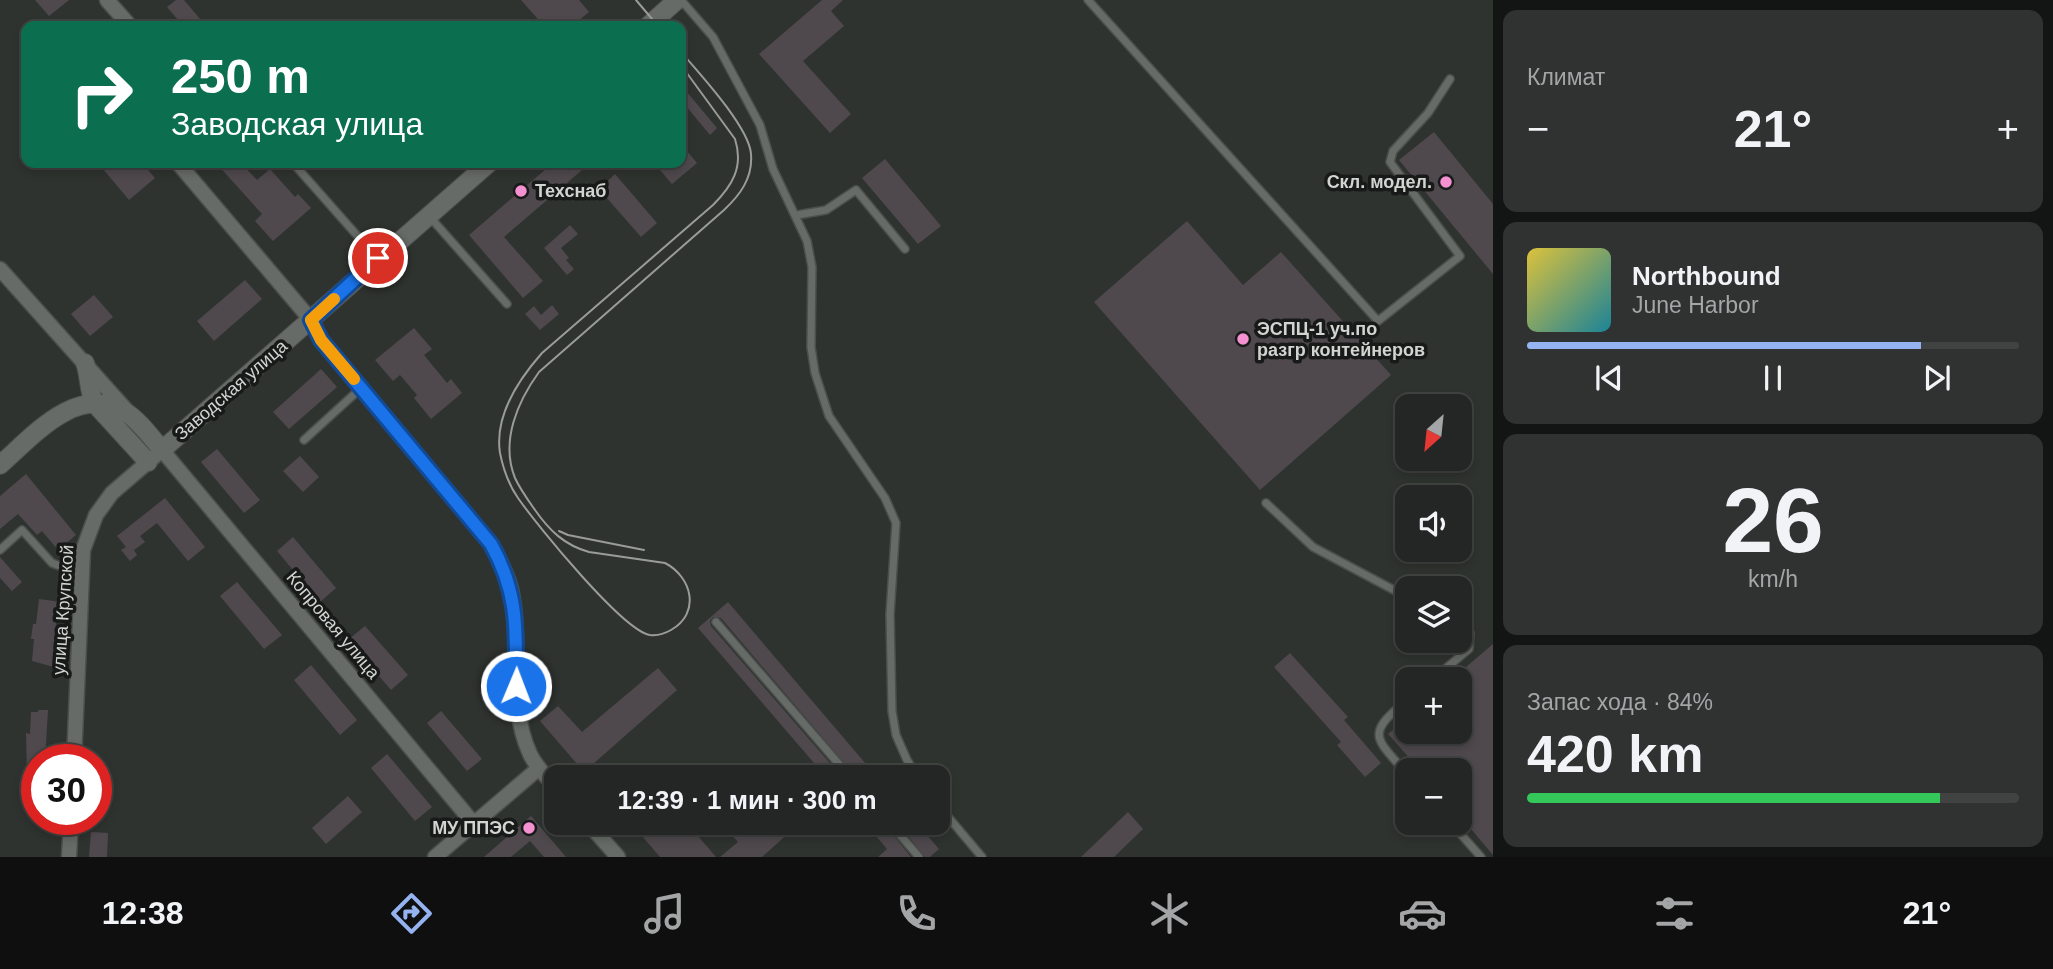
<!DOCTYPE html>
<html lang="ru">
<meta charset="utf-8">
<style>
:root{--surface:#232624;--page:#2f3231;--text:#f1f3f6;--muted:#a3a5a6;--line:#404341;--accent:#95b2f1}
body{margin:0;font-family:Helvetica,sans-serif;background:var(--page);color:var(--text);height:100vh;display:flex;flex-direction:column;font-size:26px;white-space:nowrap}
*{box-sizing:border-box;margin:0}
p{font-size:23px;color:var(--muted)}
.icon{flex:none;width:38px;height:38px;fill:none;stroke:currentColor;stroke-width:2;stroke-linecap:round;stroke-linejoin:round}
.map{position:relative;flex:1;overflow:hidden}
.details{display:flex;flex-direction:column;gap:10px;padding:10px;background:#131514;width:560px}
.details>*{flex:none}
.hud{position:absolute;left:21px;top:21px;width:665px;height:147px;border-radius:14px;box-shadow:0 4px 10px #0003,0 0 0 2px var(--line);background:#0b6e4f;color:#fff;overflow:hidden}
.needle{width:46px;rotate:207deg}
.controls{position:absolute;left:1395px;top:394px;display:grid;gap:14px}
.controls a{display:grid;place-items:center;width:77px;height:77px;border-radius:14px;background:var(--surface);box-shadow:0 4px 10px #0003,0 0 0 2px var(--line);font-size:35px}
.speed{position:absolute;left:21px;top:744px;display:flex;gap:14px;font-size:35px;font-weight:700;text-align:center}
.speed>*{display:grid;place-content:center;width:91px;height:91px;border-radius:50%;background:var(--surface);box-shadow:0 4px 10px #0003,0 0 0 2px var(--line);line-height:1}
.speed .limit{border:10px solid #d22;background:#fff;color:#111}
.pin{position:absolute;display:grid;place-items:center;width:60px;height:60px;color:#fff;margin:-30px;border:4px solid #fff;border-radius:50%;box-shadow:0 2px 7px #0007}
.me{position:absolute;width:77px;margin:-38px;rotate:1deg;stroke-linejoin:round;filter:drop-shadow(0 0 5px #0008)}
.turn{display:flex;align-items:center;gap:24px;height:147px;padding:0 35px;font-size:32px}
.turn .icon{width:91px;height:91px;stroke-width:2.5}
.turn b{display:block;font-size:49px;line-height:60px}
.big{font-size:52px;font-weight:800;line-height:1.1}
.details .card{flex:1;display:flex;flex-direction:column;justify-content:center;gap:10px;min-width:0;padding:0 24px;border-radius:14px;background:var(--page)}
.details .dial{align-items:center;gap:0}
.dial b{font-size:91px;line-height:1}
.song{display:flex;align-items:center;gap:21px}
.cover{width:84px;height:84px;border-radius:10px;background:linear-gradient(135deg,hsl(50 70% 55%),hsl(190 70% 35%))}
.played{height:7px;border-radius:4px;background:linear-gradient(90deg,var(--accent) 80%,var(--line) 80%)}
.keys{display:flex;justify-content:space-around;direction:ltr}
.heat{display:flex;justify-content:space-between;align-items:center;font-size:38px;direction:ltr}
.charge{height:10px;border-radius:5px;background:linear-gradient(90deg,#34c759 84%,var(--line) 0)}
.trip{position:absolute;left:544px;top:765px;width:406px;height:70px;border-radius:14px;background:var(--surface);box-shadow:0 4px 10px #0003,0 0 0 2px var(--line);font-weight:800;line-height:70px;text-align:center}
.dock{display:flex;height:112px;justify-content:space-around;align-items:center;background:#0e0f0e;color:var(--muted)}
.dock .icon{width:49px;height:49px}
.dock .on{color:var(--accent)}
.dock b{font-size:32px;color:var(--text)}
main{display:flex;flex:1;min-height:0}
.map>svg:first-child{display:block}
.building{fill:#4f494d}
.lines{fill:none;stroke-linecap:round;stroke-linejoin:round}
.service-casing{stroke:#4b4f4c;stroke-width:10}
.minor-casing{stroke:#4b4f4c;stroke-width:17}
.tertiary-casing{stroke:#4b4f4c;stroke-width:20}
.service{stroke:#666b67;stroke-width:7}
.minor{stroke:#666b67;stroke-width:14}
.tertiary{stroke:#666b67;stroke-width:18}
.tram{stroke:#999c99;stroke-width:2}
.route-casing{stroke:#114b97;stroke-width:18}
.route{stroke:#1a73e8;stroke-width:12}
.slow{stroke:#f59e0b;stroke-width:12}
.poi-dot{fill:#f590d1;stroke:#181a19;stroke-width:2.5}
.labels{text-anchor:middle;stroke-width:7;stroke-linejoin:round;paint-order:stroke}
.poi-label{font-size:18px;font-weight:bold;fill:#d1d4d1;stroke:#181a19;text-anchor:end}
.street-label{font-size:18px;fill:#d1d4d1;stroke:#181a19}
</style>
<main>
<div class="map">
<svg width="1493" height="857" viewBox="0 0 1493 857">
<rect width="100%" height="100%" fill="#2f3330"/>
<path class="building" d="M35,0H69L49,16Z
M176,0H184L206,26H183L167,7Z
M521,0H579L589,12L572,26H544Z
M822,0H843L831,11L844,26L803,61L851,114L830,133L759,54Z
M681,85L717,128L710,135L681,100Z
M1434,132L1493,204V274L1399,160Z
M681,144L697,163L672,184L654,163H681Z
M885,159L941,226L918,244L862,178Z
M98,163H142L155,178L129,200Z
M216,163H241L257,180L270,169L295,197L298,194L311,208L273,241L255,221L262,214Z
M553,163H576L582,170L504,237L543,281L523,298L469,235Z
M615,174L657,223L641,237L599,189Z
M1187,221L1243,285L1281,252L1391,375L1260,490L1094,302Z
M570,225L578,234L561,248L569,258L566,260L574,269L567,275L544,248Z
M245,280L262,299L214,341L197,321Z
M94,295L113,317L90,336L71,314Z
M552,305L559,314L540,330L525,314L534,306L541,315Z
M414,328L432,349L424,355L447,383L451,379L462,393L431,419L414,398L417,395L400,375L393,381L375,360Z
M321,369L337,387L289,429L273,412Z
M217,449L260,500L244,513L201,462Z
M300,456L319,477L303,492L283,471Z
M26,474L76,535L58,550L42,531L37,535L18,514L0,529V496Z
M165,498L205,547L188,561L157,523L140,536L145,542L134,550L137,555L130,561L121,550L126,547L117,536Z
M293,537L336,588L320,602L277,551Z
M0,557L22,582L12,591L0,578Z
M237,582L282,635L264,649L220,596Z
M39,599L61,602L59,621H56L54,667L32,661L34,639H31L33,624H36Z
M728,602L877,777H856L721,618L713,617L710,621L711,626L842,777H812L820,770L698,628Z
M365,626L408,675L391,690L348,640Z
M1493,644V855L1460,816V770H1420L1388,734L1407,718V732H1460V679H1452Z
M1290,653L1348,717L1344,720L1381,763L1365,777L1337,745L1341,742L1274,667Z
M311,665L357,720L340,735L294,680Z
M658,668L677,690L584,772L540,721L558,706L582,732Z
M38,710H48L45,760H37V774H27L26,733L30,734L31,712H38Z
M441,711L482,759L467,771L427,723Z
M387,754L432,807L415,821L371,768Z
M348,796L362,812L326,844L312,828Z
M1128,812L1143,829L1114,857H1081Z
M531,816L566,857H544L530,841L511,857H484Z
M630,822H686L716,857H660Z
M731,822H750L755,828L760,822H801L762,857H720L738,842L725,828Z
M864,822H883L911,857H878L887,849Z
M897,822H916L939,849L930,857H925Z
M91,832L108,833L107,857H89Z"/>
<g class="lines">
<defs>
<path id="service" d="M681,0L713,37L760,125L773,169L807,241L812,267L811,347L815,373L829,416L885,498L896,523L890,614L892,711L896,735L907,760L918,777
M1088,0L1378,321L1460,256L1390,162L1393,151L1428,113L1450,79
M293,163L377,258
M797,215L826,210L856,190L905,249
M429,216L507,304
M304,440L361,388
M1266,503L1313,547L1407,597
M0,550L22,530L52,563L81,574
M716,622L850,777
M1433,679L1469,649L1470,633L1460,622
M1407,700C1365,735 1375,737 1407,774
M938,805L982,857
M889,822L919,857
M1450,822L1481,857"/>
<path id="minor" d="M107,0L130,26
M178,163L311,320L321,340L491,544C499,559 507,573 511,589C523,643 506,702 530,754C536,767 547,777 556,788
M0,269L127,411
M74,760L83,550L96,515L112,493L162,450L474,824
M587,822L618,857
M69,857L71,819
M435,857L539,768"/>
<path id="tertiary" d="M648,26L677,0
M85,363C90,377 88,391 95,404L148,462
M0,465C33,436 76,384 124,411C139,420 151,437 162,450L489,163"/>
</defs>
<use href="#service" class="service-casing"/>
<use href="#minor" class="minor-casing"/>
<use href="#tertiary" class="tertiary-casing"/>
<use href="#service" class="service"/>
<use href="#minor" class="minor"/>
<use href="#tertiary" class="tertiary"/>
<path class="tram" d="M636,0L658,26
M681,52C699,73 749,127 751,154C753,178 740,195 724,210L539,372C518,401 500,441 515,478C520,489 528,500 535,510C549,530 564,545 589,552L665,563C692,577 701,613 671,630C664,634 658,636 650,635C623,631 536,524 518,498C509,485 503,468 500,453C494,415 519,379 542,353L713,205C732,186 744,167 735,139L681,65
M559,531L568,535L644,550"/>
</g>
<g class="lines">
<defs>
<path id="route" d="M378,258L311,320L321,340L491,544C519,594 516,631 516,686"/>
</defs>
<use href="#route" class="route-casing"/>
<use href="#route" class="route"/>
<path class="slow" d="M334,299L311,320L321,340L354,379"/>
</g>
<g class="poi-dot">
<circle cx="1446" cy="182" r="7"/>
<circle cx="521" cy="191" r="7"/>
<circle cx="1243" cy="339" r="7"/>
<circle cx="529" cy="828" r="7"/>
</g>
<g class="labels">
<g class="poi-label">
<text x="1432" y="188">Скл. модел.</text>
<text x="535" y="197" text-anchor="start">Техснаб</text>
<text x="1257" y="335" text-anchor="start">ЭСПЦ-1 уч.по<tspan x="1257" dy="21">разгр контейнеров</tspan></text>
<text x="515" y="834">МУ ППЭС</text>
</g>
<g class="street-label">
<text transform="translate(231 390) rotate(-41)" y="6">Заводская улица</text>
<text transform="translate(63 610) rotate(-86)" y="6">улица Крупской</text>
<text transform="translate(333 625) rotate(50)" y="6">Копровая улица</text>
</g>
</g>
</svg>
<div class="controls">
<a><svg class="needle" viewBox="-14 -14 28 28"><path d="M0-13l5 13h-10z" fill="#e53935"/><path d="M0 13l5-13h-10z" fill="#a3a5a6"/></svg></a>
<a><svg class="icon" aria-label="sound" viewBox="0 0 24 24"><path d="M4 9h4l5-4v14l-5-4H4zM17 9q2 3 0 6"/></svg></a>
<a><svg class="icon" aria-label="layers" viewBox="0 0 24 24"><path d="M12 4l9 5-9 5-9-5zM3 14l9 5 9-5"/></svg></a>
<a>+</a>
<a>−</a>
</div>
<div class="speed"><div class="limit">30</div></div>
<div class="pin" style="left:378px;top:258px;background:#d93025"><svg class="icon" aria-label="arrive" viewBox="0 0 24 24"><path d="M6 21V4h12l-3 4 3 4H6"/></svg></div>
<svg class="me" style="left:516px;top:686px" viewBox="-20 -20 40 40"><circle r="17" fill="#1a73e8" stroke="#fff" stroke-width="3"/><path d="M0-11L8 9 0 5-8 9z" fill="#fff"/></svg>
<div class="trip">12:39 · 1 мин · 300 m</div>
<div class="hud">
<div class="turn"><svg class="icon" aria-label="right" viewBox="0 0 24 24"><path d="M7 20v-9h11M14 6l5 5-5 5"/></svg><div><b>250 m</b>Заводская улица</div></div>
</div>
</div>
<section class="details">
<div class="card"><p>Климат</p>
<div class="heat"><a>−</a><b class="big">21°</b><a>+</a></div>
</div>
<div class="card">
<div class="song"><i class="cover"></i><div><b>Northbound</b><p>June Harbor</p></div></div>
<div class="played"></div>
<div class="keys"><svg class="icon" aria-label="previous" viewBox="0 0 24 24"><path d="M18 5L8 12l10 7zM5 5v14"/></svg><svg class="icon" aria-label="pause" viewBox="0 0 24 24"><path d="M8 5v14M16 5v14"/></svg><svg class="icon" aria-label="next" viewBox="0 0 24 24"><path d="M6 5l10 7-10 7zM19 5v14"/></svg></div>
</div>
<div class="card dial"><b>26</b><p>km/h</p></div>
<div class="card"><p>Запас хода · 84%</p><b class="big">420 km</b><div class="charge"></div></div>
</section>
</main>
<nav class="dock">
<b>12:38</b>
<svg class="icon on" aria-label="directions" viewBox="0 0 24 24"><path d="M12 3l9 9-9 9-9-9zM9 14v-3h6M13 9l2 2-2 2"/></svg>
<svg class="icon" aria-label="music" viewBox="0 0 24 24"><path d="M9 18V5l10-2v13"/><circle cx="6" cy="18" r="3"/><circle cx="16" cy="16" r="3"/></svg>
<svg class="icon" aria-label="phone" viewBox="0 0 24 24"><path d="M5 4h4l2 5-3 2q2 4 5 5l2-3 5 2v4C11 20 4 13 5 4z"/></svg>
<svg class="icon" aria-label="climate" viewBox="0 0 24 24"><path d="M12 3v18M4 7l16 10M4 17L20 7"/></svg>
<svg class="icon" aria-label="car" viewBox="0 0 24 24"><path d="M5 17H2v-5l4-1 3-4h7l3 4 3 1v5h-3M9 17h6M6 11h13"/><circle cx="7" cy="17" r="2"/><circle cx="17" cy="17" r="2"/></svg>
<svg class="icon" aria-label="filters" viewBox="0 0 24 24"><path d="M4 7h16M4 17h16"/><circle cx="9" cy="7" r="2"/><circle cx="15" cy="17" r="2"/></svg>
<b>21°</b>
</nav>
